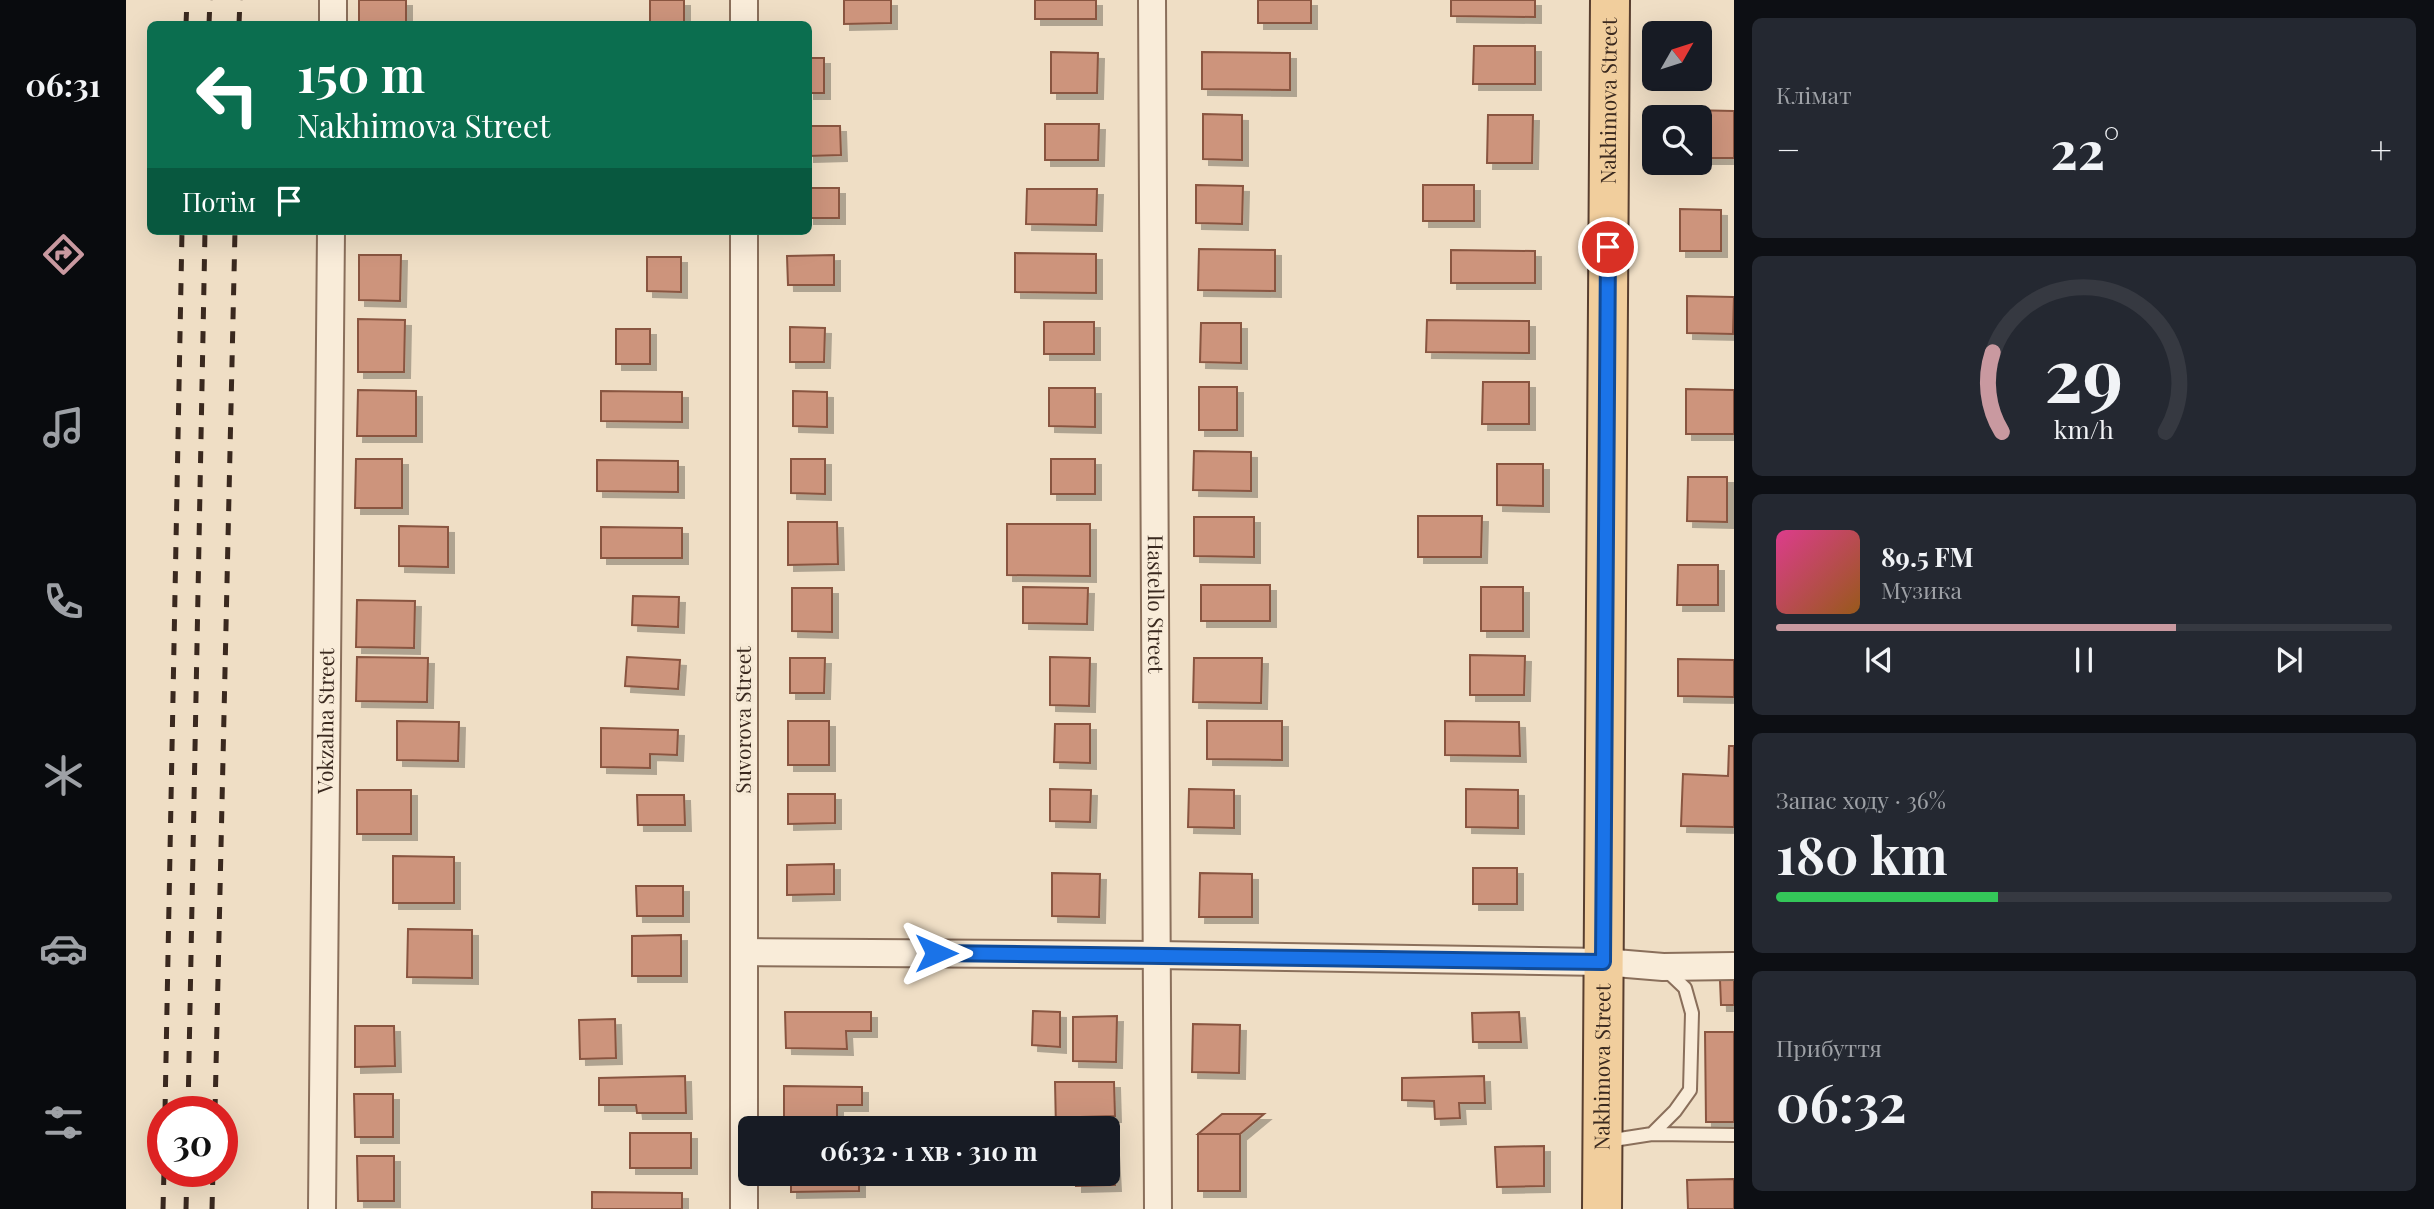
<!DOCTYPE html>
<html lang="uk">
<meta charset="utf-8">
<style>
:root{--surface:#171b24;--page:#242831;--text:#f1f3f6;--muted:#9ea1a6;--line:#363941;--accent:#c999a0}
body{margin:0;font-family:"Playfair Display",serif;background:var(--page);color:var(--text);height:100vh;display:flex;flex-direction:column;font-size:26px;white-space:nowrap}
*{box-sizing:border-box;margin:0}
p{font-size:23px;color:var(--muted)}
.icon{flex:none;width:38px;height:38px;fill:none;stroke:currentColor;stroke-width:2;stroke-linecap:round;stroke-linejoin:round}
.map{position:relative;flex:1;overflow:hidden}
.side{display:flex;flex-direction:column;gap:18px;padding:18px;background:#0d0f14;width:700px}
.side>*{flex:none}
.top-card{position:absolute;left:21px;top:21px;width:665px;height:214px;border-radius:10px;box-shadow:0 7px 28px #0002;background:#0b6e4f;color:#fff;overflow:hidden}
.needle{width:46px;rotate:51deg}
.controls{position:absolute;left:1516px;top:21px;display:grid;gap:14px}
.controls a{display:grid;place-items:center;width:70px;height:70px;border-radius:10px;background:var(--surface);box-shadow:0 7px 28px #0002;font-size:35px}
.speed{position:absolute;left:21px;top:1096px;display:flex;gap:14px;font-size:35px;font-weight:700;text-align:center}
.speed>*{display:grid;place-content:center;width:91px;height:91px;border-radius:50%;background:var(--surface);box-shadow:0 7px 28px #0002;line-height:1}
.speed .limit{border:10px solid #d22;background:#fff;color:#111}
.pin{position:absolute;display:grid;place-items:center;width:60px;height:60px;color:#fff;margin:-30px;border:4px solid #fff;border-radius:50%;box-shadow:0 2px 7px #0007}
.me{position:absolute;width:77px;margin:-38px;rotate:90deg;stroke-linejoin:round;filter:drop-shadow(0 0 5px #0008)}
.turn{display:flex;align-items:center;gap:24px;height:147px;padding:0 35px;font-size:32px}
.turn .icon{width:91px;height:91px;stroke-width:2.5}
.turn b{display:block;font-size:49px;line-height:60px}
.then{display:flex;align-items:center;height:66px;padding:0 35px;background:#0003;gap:14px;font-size:26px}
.big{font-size:52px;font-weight:700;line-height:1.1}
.side .widget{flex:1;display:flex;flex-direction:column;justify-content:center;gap:10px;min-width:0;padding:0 24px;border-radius:10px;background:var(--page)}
.side .dial{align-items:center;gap:0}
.dial svg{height:182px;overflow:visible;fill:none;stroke:var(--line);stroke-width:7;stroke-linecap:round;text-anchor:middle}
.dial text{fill:var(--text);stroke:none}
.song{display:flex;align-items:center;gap:21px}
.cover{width:84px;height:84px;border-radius:10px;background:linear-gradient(135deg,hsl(330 70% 55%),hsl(30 70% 35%))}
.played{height:7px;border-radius:4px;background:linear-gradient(90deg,var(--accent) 65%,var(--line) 65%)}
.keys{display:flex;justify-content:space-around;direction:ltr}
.heat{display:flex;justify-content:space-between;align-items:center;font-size:38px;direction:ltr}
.charge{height:10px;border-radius:5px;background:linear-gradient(90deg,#34c759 36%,var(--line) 0)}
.trip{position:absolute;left:612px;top:1116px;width:382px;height:70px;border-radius:10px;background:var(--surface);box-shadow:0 7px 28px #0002;font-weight:700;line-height:70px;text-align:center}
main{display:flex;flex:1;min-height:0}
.tab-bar{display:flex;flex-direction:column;width:126px;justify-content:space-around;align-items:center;background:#090b0e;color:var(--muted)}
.tab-bar .icon{width:49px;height:49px}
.tab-bar .selected{color:var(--accent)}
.tab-bar b{font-size:32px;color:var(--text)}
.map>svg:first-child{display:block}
.building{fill:#cd947b;stroke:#895541;stroke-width:2;filter:url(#shadow)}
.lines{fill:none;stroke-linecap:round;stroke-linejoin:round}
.service-casing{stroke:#8a6f5b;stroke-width:16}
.minor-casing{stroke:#8a6f5b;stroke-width:30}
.primary-casing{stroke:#583e2f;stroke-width:42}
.service{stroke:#f9ecd9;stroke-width:12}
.minor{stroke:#f9ecd9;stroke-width:26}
.primary{stroke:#f1ce9d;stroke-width:38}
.rail{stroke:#3a291f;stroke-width:5;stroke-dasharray:12 12;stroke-linecap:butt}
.route-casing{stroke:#114b97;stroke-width:18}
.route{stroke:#1a73e8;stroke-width:12}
.labels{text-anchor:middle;stroke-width:7;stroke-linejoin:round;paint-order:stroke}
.street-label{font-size:21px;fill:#3a291f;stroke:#f6e9d5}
</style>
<main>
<nav class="tab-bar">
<b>06:31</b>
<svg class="icon selected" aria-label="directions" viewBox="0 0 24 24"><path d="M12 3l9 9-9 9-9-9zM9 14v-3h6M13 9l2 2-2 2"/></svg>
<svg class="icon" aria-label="music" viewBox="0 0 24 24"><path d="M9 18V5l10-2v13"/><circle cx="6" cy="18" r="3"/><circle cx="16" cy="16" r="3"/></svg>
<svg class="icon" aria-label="phone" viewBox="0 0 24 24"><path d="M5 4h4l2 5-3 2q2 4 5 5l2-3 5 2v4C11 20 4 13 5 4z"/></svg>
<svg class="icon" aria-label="climate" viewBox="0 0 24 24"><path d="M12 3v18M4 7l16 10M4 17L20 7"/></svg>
<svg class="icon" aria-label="car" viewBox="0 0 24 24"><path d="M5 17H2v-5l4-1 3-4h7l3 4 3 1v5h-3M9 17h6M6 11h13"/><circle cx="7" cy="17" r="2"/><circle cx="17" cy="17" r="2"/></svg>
<svg class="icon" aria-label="filters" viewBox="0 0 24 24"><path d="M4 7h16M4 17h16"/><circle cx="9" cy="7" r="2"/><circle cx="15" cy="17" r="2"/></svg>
</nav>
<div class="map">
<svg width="1608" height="1209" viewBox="0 0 1608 1209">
<defs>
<filter id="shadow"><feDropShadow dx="6" dy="6" stdDeviation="0" flood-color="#0004"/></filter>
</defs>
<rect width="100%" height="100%" fill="#efdec5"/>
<path class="building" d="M233,0H280V24H233Z
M524,0H558V24H524Z
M718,0H765V23L718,24Z
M909,0H970V19H909Z
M1132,0H1185V23H1132Z
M1325,0H1409V17L1325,16Z
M1348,46H1409V84H1347Z
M925,52L972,53L971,93H925Z
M1076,52L1164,53V90L1076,89Z
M682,58H698V93H682Z
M1562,110L1608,111V158H1573V117H1562Z
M1077,114L1116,115V160L1077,159Z
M1362,115H1407L1406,163H1361Z
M919,124H973L972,160H919Z
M682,126H714L715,155L682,156Z
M1070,185L1117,186L1116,224L1070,223Z
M1297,185H1348V221H1297Z
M682,188H713V218H682Z
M901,189H971L970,225L900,224Z
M1554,209L1595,210V251H1554Z
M1073,249L1149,250V291L1072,290Z
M1325,250L1409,251V283H1325Z
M889,253L970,254V293L889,292Z
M233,255H275L274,301L233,300Z
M708,255V285H662L661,256Z
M521,257H555V292L521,291Z
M1561,296L1608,297L1607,334L1561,333Z
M232,319L279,320L278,372H232Z
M1301,320L1403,321V353L1300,352Z
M918,322H968V354H918Z
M1075,323H1115V363L1074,362Z
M664,327L699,328L698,362H664Z
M490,329H524V364H490Z
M1357,382H1403V424H1356Z
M1073,387H1111V430H1073Z
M923,388H969V427L923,426Z
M1560,389L1608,390V434H1560Z
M232,390L290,391V436H231Z
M475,391L556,392V422L475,421Z
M667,391L701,392V427L667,426Z
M1068,451L1125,452V491L1067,490Z
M230,459H276V508H229Z
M665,459H699V494L665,493Z
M925,459H969V494H925Z
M471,460L552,461V492L471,491Z
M1371,464H1417V506L1371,505Z
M1562,477H1601V522L1561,521Z
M1292,516H1356L1355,557H1292Z
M1068,517H1128V557L1068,556Z
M662,522H711L712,564L662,565Z
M881,524H964V576L881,575Z
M273,526L322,527V567L273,566Z
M475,527L556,528V558H475Z
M1552,565H1592V605H1551Z
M1075,585H1144V621H1075Z
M897,587L962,588L961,624L897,623Z
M1355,587H1397V631H1355Z
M666,588H706V632L666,631Z
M507,596L553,597L552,627L506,625Z
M231,600L289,601L288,648L230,647Z
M1344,655L1399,656L1398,695H1344Z
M231,657L302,658L301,702L230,701Z
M501,657L554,660L552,689L499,686Z
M924,657L964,658L963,706L924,705Z
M664,658H699L698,693H664Z
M1068,658H1136L1135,703L1067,702Z
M1552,659L1608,660V697L1552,696Z
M271,721L333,722L332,761L271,760Z
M662,721H703V765H662Z
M1081,721H1156V760L1081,759Z
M1319,721L1393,722L1394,756L1319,755Z
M929,724H964V763L928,762Z
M475,728L552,730L551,755L524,754V768L475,767Z
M1603,746H1608V827L1555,826L1557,774L1602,776Z
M924,789L965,790L964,822L924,821Z
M1063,789L1108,790V828L1062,827Z
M1340,789L1392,790V828L1340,827Z
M231,790H285V834H231Z
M662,794H709V823L662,824Z
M511,795H558L559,825H512Z
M267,856L328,857V903H267Z
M708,864V894L661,895V865Z
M1347,868H1391V904H1347Z
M926,873L974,874L973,917L926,916Z
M1074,873L1126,874V917H1073Z
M510,886H557V916H511Z
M282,929L346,930V978L281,977Z
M555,935V976H506V936Z
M1594,980H1608V1005H1595Z
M907,1011L934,1012V1047L906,1045Z
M659,1012H745V1031H720L721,1049L660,1048Z
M1393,1012L1395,1042H1347L1346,1013Z
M991,1016L990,1062L947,1061V1017Z
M489,1019L490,1058L454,1059L453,1020Z
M1067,1024L1114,1025L1113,1073L1066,1072Z
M229,1026H268L269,1066L229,1067Z
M1579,1032H1608V1122H1580Z
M559,1076L560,1113H511L510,1105H473V1078Z
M1358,1076L1359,1103H1333L1334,1118L1309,1119L1308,1101L1276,1100V1078Z
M929,1082H988L989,1116L955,1117V1129H930Z
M658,1086L736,1087V1105H711V1122H658Z
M228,1094H267V1137H229Z
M1096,1114H1138L1114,1134H1072Z
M504,1133H565V1168H504Z
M1072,1134H1114V1191H1072Z
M1418,1146V1186L1371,1187L1369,1147Z
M987,1149L989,1185L950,1186V1174H982V1150Z
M231,1156H268V1201H232Z
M665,1174H733V1191L665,1192Z
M1608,1179V1209H1562L1561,1180Z
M466,1192L556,1193V1209H466Z"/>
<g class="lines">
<defs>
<path id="service" d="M1540,970L1559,988L1566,1013L1564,1090L1549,1111L1526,1134L1608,1135
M1481,1141L1526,1134"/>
<g id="minor">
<path d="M618,0V24"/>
<path id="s1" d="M1026,0L1032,1209"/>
<path d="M207,24V0"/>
<path d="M618,231V1209"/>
<path d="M618,952L1030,955L1477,962L1537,967L1608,966"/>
<path id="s2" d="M196,1209L205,231"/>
</g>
<g id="primary">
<path id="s3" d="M1476,1209L1484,0"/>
</g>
</defs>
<use href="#service" class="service-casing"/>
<use href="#minor" class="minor-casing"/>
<use href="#primary" class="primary-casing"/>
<use href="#service" class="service"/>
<use href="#minor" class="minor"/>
<use href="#primary" class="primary"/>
<path class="rail" d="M60,24L61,0
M83,24L84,0
M113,24L114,0
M39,1111L56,231
M62,1111L79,231
M89,1111L109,231
M37,1209L38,1171
M60,1209L61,1171
M86,1209L87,1171"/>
</g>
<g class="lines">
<defs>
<path id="route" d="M810,953L1477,962L1482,247"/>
</defs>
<use href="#route" class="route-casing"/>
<use href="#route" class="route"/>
</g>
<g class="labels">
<g class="street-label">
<text dy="7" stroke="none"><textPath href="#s3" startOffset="1108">Nakhimova Street</textPath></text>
<text dy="7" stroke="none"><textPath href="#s1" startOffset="604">Hastello Street</textPath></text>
<text dy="7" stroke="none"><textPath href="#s2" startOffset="488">Vokzalna Street</textPath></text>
<text transform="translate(618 720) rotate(-90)" y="7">Suvorova Street</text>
<text dy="7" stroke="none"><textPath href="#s3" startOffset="142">Nakhimova Street</textPath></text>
</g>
</g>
</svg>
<div class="controls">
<a><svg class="needle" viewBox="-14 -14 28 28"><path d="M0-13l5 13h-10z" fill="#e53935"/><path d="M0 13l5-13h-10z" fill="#9ea1a6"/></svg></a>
<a><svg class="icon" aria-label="search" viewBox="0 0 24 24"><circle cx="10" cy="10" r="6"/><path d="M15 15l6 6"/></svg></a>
</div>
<div class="speed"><div class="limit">30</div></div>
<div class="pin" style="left:1482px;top:247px;background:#d93025"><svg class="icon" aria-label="arrive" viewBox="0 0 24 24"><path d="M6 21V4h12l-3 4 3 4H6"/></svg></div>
<svg class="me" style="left:810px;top:953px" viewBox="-20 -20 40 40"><path d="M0-17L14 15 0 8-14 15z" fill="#1a73e8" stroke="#fff" stroke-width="4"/></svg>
<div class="trip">06:32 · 1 хв · 310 m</div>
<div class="top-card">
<div class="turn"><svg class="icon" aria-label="left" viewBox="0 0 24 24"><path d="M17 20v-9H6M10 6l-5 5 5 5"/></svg><div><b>150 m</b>Nakhimova Street</div></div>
<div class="then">Потім<svg class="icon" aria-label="arrive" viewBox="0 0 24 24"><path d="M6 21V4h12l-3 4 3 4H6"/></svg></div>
</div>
</div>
<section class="side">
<div class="widget"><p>Клімат</p>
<div class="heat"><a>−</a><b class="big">22°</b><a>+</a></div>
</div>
<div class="widget dial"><svg viewBox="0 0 100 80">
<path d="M14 69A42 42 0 1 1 86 69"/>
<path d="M14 69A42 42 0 0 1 10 34" stroke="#c999a0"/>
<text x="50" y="56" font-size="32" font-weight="700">29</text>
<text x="50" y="72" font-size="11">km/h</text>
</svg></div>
<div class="widget">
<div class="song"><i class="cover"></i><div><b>89.5 FM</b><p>Музика</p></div></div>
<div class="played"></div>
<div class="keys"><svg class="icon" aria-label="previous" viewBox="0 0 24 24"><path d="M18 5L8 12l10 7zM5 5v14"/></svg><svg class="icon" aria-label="pause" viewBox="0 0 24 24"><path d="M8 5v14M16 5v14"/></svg><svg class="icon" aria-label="next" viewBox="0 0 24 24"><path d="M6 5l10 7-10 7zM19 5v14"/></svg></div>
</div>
<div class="widget"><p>Запас ходу · 36%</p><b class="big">180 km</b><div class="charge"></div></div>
<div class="widget"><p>Прибуття</p><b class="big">06:32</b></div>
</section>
</main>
